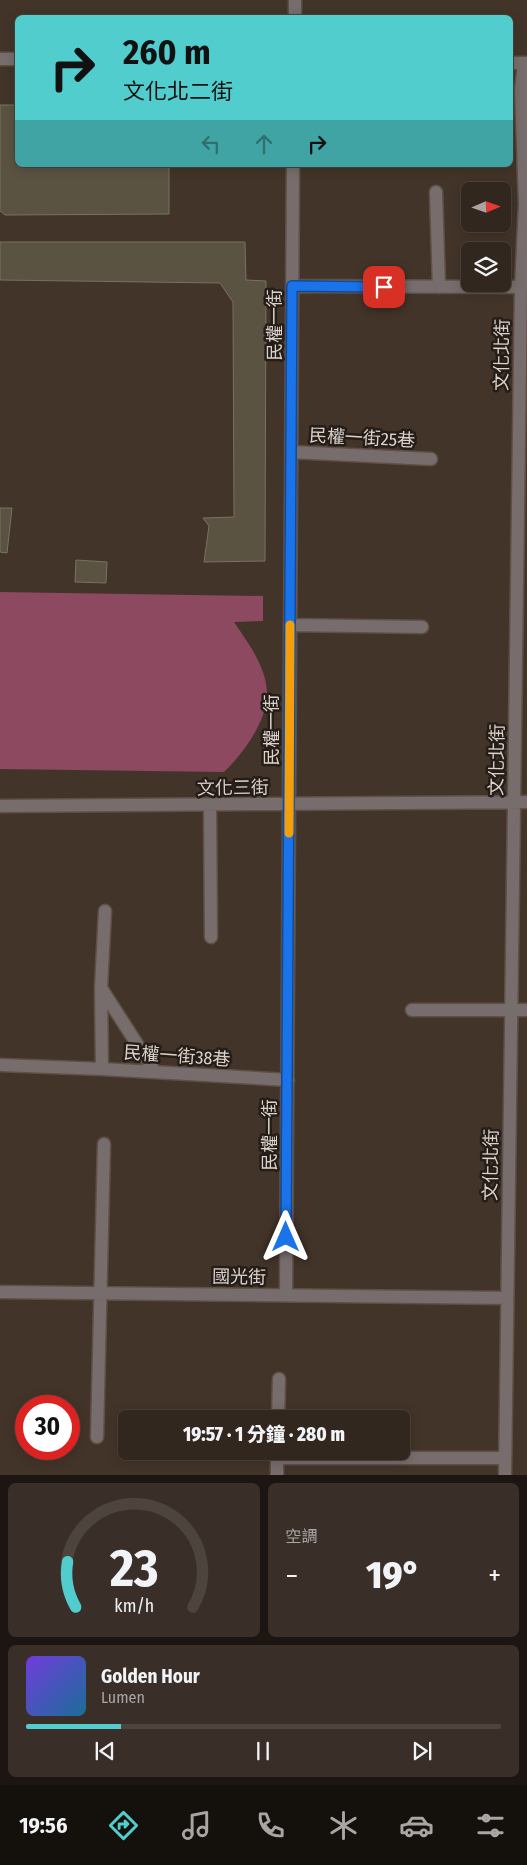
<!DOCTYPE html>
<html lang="zh-TW">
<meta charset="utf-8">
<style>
:root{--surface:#32271f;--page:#3a2f28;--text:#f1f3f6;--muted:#a8a5a4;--line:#4d443d;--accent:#52cdcd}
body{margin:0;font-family:"Fira Sans Condensed","Noto Sans TC",sans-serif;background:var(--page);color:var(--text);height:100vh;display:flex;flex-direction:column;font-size:19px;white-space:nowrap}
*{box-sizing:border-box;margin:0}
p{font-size:16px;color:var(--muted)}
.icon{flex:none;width:28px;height:28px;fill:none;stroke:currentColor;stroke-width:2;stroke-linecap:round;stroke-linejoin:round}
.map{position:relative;height:1475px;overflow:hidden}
.side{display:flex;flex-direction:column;gap:8px;padding:8px;background:#1c1511;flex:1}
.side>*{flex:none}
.top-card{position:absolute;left:15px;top:15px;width:498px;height:152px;border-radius:8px;box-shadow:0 2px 12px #0003,0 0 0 1px var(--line);background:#52cdcd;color:#111;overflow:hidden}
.needle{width:32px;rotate:88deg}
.controls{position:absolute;left:461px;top:182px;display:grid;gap:10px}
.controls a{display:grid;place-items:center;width:50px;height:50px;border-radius:8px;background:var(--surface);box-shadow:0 2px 12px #0003,0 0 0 1px var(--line);font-size:25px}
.speed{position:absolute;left:15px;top:1395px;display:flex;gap:10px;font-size:25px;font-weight:700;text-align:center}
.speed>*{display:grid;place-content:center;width:65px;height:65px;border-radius:50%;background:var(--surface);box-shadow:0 2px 12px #0003,0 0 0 1px var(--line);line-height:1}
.speed .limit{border:8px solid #d22;background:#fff;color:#111}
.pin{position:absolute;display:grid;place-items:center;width:42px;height:42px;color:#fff;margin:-21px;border-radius:10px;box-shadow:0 2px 8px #0006}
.me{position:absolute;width:55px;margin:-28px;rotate:0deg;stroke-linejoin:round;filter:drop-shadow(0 0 4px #0008)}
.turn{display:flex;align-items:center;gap:18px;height:105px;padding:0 25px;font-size:22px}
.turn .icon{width:65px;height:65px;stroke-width:2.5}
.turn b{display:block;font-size:35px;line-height:42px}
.lanes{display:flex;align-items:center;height:48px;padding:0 25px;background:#0003;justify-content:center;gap:25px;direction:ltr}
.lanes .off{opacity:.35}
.big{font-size:38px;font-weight:800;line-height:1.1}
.side .widget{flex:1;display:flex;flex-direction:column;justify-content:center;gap:8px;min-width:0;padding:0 18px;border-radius:8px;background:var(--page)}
.side .dial{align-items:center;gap:0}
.dial svg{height:130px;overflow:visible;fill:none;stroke:var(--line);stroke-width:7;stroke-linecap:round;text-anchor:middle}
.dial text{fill:var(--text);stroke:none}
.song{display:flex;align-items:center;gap:15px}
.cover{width:60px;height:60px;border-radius:8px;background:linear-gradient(135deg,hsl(260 70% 55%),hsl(200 70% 35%))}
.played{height:5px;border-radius:2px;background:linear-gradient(90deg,var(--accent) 20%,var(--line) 20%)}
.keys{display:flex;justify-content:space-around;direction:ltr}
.heat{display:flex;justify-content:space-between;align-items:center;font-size:28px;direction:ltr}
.side .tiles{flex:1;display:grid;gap:8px;grid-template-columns:1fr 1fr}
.widget:last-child{grid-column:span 2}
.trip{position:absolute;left:118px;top:1410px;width:292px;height:50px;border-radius:8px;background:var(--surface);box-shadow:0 2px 12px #0003,0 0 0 1px var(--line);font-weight:800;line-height:50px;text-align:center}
.tab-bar{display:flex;height:80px;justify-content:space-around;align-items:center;background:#14100c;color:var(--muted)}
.tab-bar .icon{width:35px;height:35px}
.tab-bar .active{color:var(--accent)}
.tab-bar b{font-size:22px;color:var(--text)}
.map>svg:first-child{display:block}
.green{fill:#8c495f}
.building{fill:#5b5342;stroke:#7a7160}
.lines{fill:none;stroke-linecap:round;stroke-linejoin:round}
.minor-casing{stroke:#5f5046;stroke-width:15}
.minor{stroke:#776d6c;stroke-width:12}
.route-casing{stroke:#114b97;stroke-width:12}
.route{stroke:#1a73e8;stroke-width:9}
.slow{stroke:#f59e0b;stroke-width:9}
.labels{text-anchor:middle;stroke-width:5;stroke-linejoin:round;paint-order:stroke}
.street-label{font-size:18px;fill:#dcd2cb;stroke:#241d18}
</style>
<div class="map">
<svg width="527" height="1475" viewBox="0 0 527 1475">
<rect width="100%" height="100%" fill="#433429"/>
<path class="green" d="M0,592L263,596V621L234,622C248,643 266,666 267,692C268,720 243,754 224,772L0,769Z"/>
<path class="building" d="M0,105H18V165H169V214L5,215L0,211Z
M0,242H245L246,280L266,281L265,561L204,562L209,526L203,518L234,517L233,302L220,283L0,280Z
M0,508H12L7,553L0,552Z
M76,560L107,562L106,583L75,582Z"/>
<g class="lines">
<defs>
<path id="minor" d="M295,18V0
M0,59H18
M510,63H527
M436,192L439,287
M292,286L527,287
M291,452L431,459
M290,625L422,627
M0,806L527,802
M210,806L211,937
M105,911L101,988L102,1069L288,1080
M101,988L155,1072
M412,1010H527
M0,1065L102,1069
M0,1292L507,1298
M286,1295L293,165
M278,1419L279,1379
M97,1437L104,1144
M277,1458H505
M277,1475V1451
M505,1475L521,287L525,204L521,90L524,63"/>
</defs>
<use href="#minor" class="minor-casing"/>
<use href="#minor" class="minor"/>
</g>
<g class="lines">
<defs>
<path id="route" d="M286,1237L292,286L384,287"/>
</defs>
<use href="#route" class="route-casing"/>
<use href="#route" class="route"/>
<path class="slow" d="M289,833L290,625"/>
</g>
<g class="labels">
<g class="street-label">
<text transform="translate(275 325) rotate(-90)" y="6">民權一街</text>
<text transform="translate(502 355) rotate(-89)" y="6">文化北街</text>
<text transform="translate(362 438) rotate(3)" y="6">民權一街25巷</text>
<text transform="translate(272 730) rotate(-90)" y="6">民權一街</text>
<text transform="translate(497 760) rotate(-89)" y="6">文化北街</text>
<text transform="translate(233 788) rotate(-1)" y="6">文化三街</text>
<text transform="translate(177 1056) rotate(4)" y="6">民權一街38巷</text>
<text transform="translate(270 1135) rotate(-90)" y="6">民權一街</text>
<text transform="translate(491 1165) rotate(-89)" y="6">文化北街</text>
<text transform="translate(239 1277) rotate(1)" y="6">國光街</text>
</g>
</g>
</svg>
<div class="controls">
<a><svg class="needle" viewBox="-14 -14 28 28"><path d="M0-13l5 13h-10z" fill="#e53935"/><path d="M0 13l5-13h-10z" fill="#a8a5a4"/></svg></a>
<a><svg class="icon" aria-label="layers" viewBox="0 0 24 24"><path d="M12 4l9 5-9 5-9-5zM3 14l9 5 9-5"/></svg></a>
</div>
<div class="speed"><div class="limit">30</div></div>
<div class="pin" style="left:384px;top:287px;background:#d93025"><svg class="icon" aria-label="arrive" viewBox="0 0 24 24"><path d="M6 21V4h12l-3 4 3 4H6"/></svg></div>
<svg class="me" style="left:286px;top:1237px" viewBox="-20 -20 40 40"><path d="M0-17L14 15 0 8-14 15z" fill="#1a73e8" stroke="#fff" stroke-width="4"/></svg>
<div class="trip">19:57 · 1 分鐘 · 280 m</div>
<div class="top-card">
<div class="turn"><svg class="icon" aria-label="right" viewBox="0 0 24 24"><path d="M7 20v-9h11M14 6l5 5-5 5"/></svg><div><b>260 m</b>文化北二街</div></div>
<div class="lanes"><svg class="icon off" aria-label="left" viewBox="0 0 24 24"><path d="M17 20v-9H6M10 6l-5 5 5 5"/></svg><svg class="icon off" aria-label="ahead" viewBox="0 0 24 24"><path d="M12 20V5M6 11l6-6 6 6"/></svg><svg class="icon" aria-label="right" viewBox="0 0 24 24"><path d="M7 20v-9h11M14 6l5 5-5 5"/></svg></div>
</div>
</div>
<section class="side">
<div class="tiles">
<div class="widget dial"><svg viewBox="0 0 100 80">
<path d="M14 69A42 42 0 1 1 86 69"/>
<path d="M14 69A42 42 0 0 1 9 41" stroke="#52cdcd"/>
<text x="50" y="56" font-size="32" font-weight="700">23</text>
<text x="50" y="72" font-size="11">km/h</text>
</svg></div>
<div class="widget"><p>空調</p>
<div class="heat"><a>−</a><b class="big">19°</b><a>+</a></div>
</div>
<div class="widget">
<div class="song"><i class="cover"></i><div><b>Golden Hour</b><p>Lumen</p></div></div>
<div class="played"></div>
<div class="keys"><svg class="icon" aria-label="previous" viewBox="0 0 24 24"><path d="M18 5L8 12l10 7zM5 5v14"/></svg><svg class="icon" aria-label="pause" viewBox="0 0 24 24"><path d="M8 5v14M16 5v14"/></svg><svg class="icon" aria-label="next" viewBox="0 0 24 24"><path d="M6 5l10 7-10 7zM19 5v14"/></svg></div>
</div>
</div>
</section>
<nav class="tab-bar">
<b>19:56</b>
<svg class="icon active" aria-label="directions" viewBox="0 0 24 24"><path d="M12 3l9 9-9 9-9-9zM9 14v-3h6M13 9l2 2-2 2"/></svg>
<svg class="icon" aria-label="music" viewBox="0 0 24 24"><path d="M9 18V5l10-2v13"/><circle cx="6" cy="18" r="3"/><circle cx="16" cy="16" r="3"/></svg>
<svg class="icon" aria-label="phone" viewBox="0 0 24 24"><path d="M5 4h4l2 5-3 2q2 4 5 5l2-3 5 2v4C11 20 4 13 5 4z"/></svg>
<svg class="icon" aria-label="climate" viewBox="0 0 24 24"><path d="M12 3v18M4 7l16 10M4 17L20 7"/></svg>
<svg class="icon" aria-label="car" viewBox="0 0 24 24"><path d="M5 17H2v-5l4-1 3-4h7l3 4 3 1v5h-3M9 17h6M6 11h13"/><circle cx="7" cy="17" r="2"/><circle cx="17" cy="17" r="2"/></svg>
<svg class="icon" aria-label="filters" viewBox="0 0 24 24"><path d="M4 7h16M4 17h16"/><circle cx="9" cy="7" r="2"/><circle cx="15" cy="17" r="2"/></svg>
</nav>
